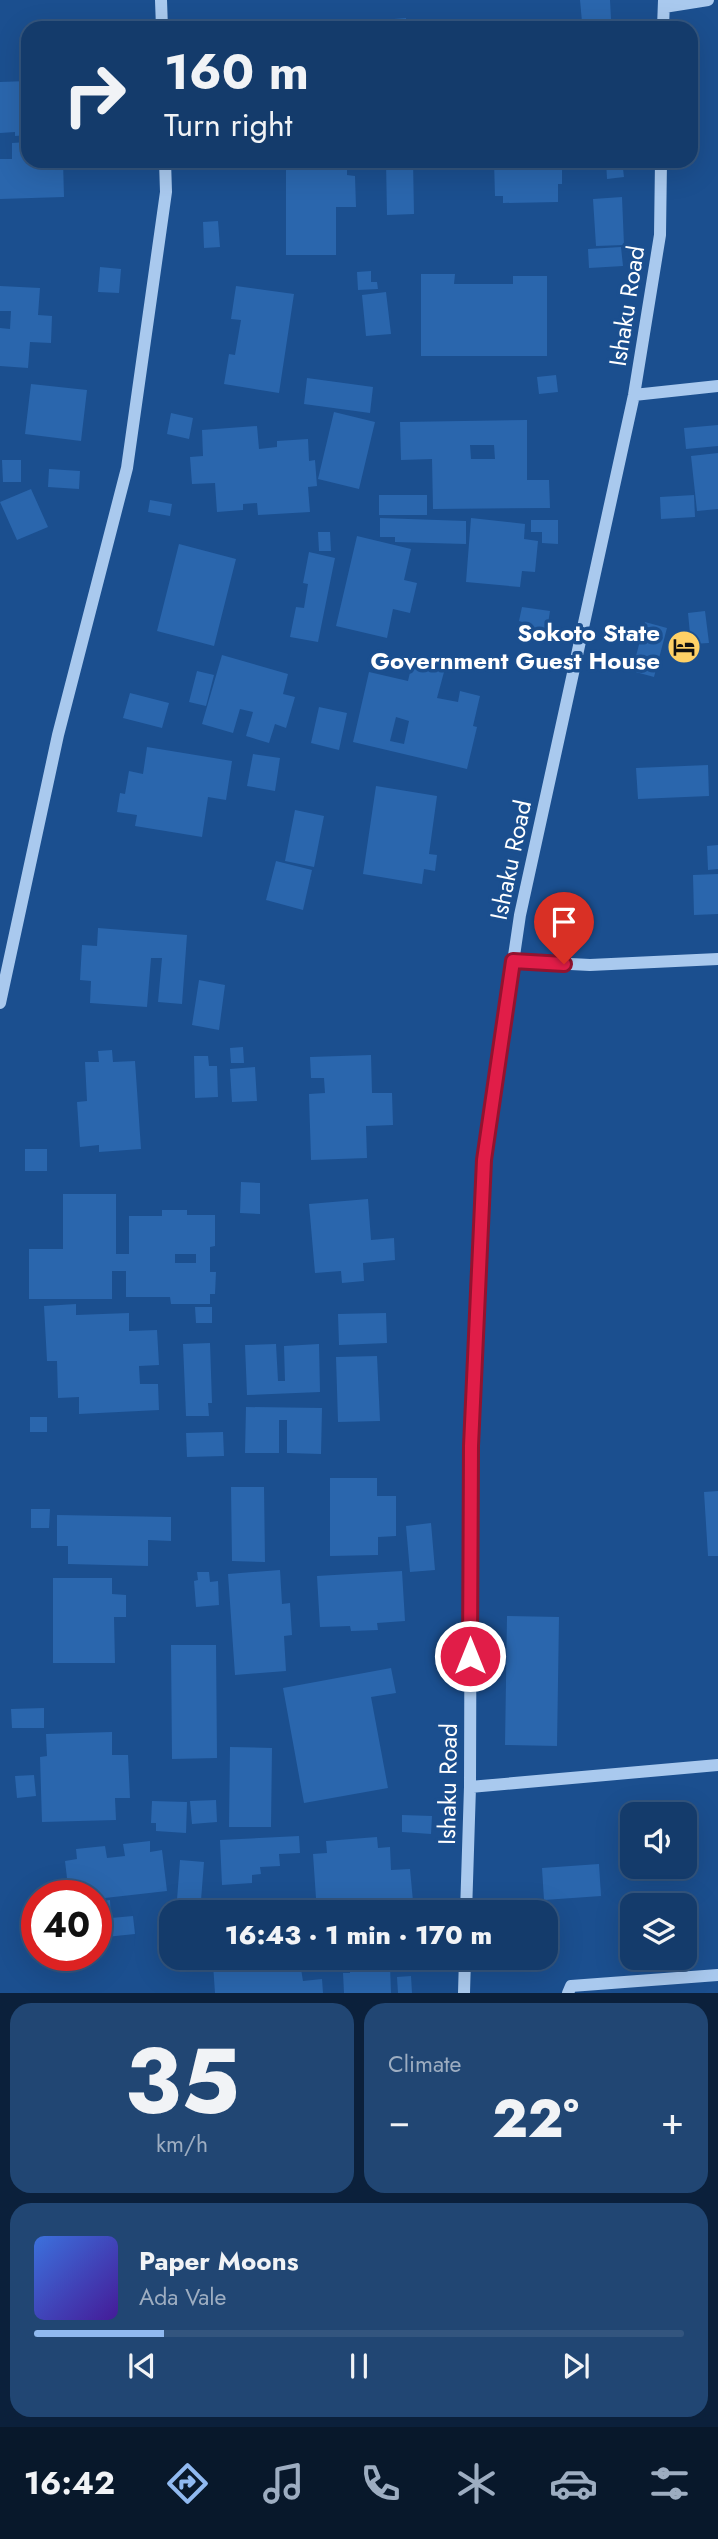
<!DOCTYPE html>
<meta charset="utf-8">
<style>
:root{--surface:#143b6b;--page:#214673;--text:#f1f3f6;--muted:#9dadc1;--line:#33557e;--accent:#90b9f0}
body{margin:0;font-family:Jost,sans-serif;background:var(--page);color:var(--text);height:100vh;display:flex;flex-direction:column;font-size:26px;white-space:nowrap}
*{box-sizing:border-box;margin:0}
p{font-size:23px;color:var(--muted)}
.icon{flex:none;width:38px;height:38px;fill:none;stroke:currentColor;stroke-width:2;stroke-linecap:round;stroke-linejoin:round}
.map{position:relative;height:1993px;overflow:hidden}
.panel{display:flex;flex-direction:column;gap:10px;padding:10px;background:#0b203b;flex:1}
.panel>*{flex:none}
.guide{position:absolute;left:21px;top:21px;width:677px;height:147px;border-radius:21px;box-shadow:0 7px 28px #0002,0 0 0 2px var(--line);background:#143b6b;color:var(--text);overflow:hidden}
.buttons{position:absolute;left:620px;top:1802px;display:grid;gap:14px}
.buttons a{display:grid;place-items:center;width:77px;height:77px;border-radius:14px;background:var(--surface);box-shadow:0 7px 28px #0002,0 0 0 2px var(--line);font-size:35px}
.speed{position:absolute;left:21px;top:1880px;display:flex;gap:14px;font-size:35px;font-weight:700;text-align:center}
.speed>*{display:grid;place-content:center;width:91px;height:91px;border-radius:50%;background:var(--surface);box-shadow:0 7px 28px #0002,0 0 0 2px var(--line);line-height:1}
.speed .limit{border:10px solid #d22;background:#fff;color:#111}
.pin{position:absolute;display:grid;place-items:center;width:60px;height:60px;color:#fff;margin:-72px -30px;border-radius:50% 50% 50% 0;rotate:-45deg;box-shadow:0 0 7px #0007}
.pin .icon{rotate:45deg}
.me{position:absolute;width:77px;margin:-38px;rotate:0deg;stroke-linejoin:round;filter:drop-shadow(0 0 5px #0008)}
.turn{display:flex;align-items:center;gap:24px;height:147px;padding:0 28px;font-size:32px}
.turn .icon{width:91px;height:91px;stroke-width:2.5}
.turn b{display:block;font-size:49px;line-height:60px}
.big{font-size:52px;font-weight:800;line-height:1.1}
.panel .widget{flex:1;display:flex;flex-direction:column;justify-content:center;gap:10px;min-width:0;padding:0 24px;border-radius:21px;background:var(--page)}
.panel .dial{align-items:center;gap:0}
.dial b{font-size:91px;line-height:1}
.song{display:flex;align-items:center;gap:21px}
.cover{width:84px;height:84px;border-radius:10px;background:linear-gradient(135deg,hsl(220 70% 55%),hsl(260 70% 35%))}
.played{height:7px;border-radius:4px;background:linear-gradient(90deg,var(--accent) 20%,var(--line) 20%)}
.keys{display:flex;justify-content:space-around;direction:ltr}
.heat{display:flex;justify-content:space-between;align-items:center;font-size:38px;direction:ltr}
.panel .tiles{flex:1;display:grid;gap:10px;grid-template-columns:1fr 1fr}
.widget:last-child{grid-column:span 2}
.trip{position:absolute;left:159px;top:1900px;width:399px;height:70px;border-radius:21px;background:var(--surface);box-shadow:0 7px 28px #0002,0 0 0 2px var(--line);font-weight:800;line-height:70px;text-align:center}
.dock{display:flex;height:112px;justify-content:space-around;align-items:center;background:#08182b;color:var(--muted)}
.dock .icon{width:49px;height:49px}
.dock .current{color:var(--accent)}
.dock b{font-size:32px;color:var(--text)}
.map>svg:first-child{display:block}
.building{fill:#2a66ad;fill-rule:evenodd}
.lines{fill:none;stroke-linecap:round;stroke-linejoin:round}
.minor{stroke:#a9c9ee;stroke-width:12}
.route-casing{stroke:#92132f;stroke-width:18}
.route{stroke:#e11d48;stroke-width:12}
.labels{text-anchor:middle;stroke-width:7;stroke-linejoin:round;paint-order:stroke}
.street-label{font-size:24px;fill:#fff;stroke:#1b4f8f}
.poi-label{font-size:24px;font-weight:bold;fill:#fff;stroke:#1b4f8f;text-anchor:end}
</style>
<div class="map">
<svg width="718" height="1993" viewBox="0 0 718 1993">
<rect width="100%" height="100%" fill="#1b4f8f"/>
<path class="building" d="M580,0H610L611,19L582,22Z
M406,18V28H346V23Z
M118,19L119,28H80V21Z
M215,20H247V28H215Z
M28,81V135L15,136V132L0,133V82Z
M28,142V161H63L64,197L0,199V159H12V143Z
M286,161H347V175L355,176L356,207H336V255H286Z
M386,161H413L414,214L387,215Z
M494,161H562V184H558V202L503,203V196H495Z
M606,161H622L624,177L607,179Z
M622,197L624,245L596,246L593,199Z
M218,221L220,247L204,248L203,222Z
M621,247L623,266L589,268L588,249Z
M100,267L121,269L119,293L98,292Z
M371,271V282H377L378,289L358,290L357,272Z
M421,274H455L454,284H513V276H547V356H421Z
M0,286L40,288L38,315L52,316L51,343L30,342L28,368L0,366V328L10,329L11,311H0Z
M236,286L294,294L279,393L224,384L229,354L235,355L241,320L231,319Z
M386,292L391,334L366,336L362,295Z
M556,375L558,392L539,394L537,377Z
M307,378L373,387L370,413L304,404Z
M31,384L87,390L81,441L25,434Z
M334,412L375,422L359,489L318,479Z
M171,413L193,418L189,439L167,434Z
M527,420V480H549L550,508L433,509L432,459L401,460L400,422ZM470,445H494L495,459H471Z
M718,425V446L686,449L684,428Z
M257,426L259,449L277,447V441L308,439L309,461L315,460L317,486L308,487L310,512L258,515L257,503L243,504V510L217,512L215,483L192,484L190,457L203,456L202,430Z
M718,453V509L697,511L691,456Z
M2,460H21V482H3Z
M49,469L80,471L79,489L48,487Z
M31,489L48,527L17,540L0,502Z
M379,495H427V515H379Z
M694,495L695,517L661,519L660,497Z
M150,500L172,504L170,516L148,512Z
M380,518L466,521V544L395,542V537H380Z
M471,518L525,524L524,539L538,541L535,572L522,571L520,587L466,582Z
M531,520H558V544L542,543V532H531Z
M318,532H330L331,551H319Z
M357,536L411,549L404,580L417,583L410,613L393,609L387,638L336,626Z
M179,544L236,559L214,646L157,631Z
M309,552L335,558L318,642L290,637L296,607L304,608L308,584L303,583Z
M522,607L550,611L546,636L525,633L526,623L519,621Z
M705,611L709,643L691,644L688,613Z
M645,622L667,628L654,677L632,671Z
M222,655L288,674L283,694L295,697L286,728L275,724L269,743L246,736L253,712L240,709L233,733L202,724Z
M412,664L444,672L437,698L458,702L460,691L480,696L473,726L477,727L467,769L353,742L369,672L408,681ZM396,717L409,721L404,744L390,741Z
M197,671L214,675L206,706L189,702Z
M130,693L169,703L162,728L123,718Z
M319,707L347,713L339,750L311,743Z
M147,747L232,761L226,800L208,797L202,837L135,826L137,815L117,812L120,793L125,794L129,771L143,774Z
M253,754L280,758L275,791L247,786Z
M708,765L709,796L638,799L636,768Z
M376,786L437,796L429,854L437,855L435,871L424,869L422,884L363,874Z
M295,810L324,816L314,867L285,861Z
M718,845V869L708,870L707,846Z
M276,861L312,870L303,910L266,900Z
M718,874V914L694,915L693,875Z
M98,928L187,935L182,1004L158,1002L162,958H151L147,1007L90,1003L91,981L80,980L82,945L97,946Z
M199,980L225,985L219,1030L192,1025Z
M243,1047L244,1063H231L230,1048Z
M112,1050L113,1062L135,1061L141,1149L99,1152V1145L80,1147L77,1102L87,1101L85,1062H99L98,1051Z
M371,1055L372,1093H392L393,1125L366,1126L367,1158L311,1160L309,1094L325,1093L324,1078H311L310,1057Z
M194,1056H208L209,1066H217L218,1097L195,1098Z
M255,1067L257,1101L232,1102L230,1069Z
M25,1149H47V1171H25Z
M241,1182L260,1183V1214L240,1213Z
M63,1194H116V1254H129V1216H162V1210H187V1215H215V1246L210,1247V1272H216L215,1294H210V1304H171L170,1297H126V1271H112V1299H29V1249H63ZM175,1254H196V1263H175Z
M368,1199L371,1240L394,1238L395,1260L363,1263L364,1281L342,1283L341,1271L315,1273L309,1204Z
M76,1304V1315L129,1313V1331L157,1330L159,1365L139,1366L140,1384H158L159,1410L79,1414V1397L58,1398L57,1361H47L44,1306Z
M195,1307H212V1323H196Z
M386,1313L387,1343L339,1345L338,1314Z
M210,1343L212,1403H208L209,1416H186L183,1344Z
M276,1344L278,1381H285L284,1346L319,1344L320,1392L247,1395L245,1345Z
M377,1356L380,1421L338,1422L336,1357Z
M246,1407L322,1408L321,1454L287,1453V1420H279V1453H245Z
M30,1417H47V1432H30Z
M223,1432L224,1456L187,1457L186,1433Z
M330,1478H377V1496H396V1536L378,1537V1555L330,1556Z
M231,1487H264L265,1562L232,1561Z
M718,1491V1556H708L704,1492Z
M31,1509H50L49,1528H31Z
M57,1515L171,1517V1541L148,1540V1566L68,1564V1546H57Z
M431,1523L435,1570L410,1572L406,1526Z
M280,1570L282,1604L290,1603L292,1635L284,1636L286,1671L235,1675L228,1574Z
M402,1571L405,1621L377,1623L378,1630L351,1631L350,1626L320,1627L317,1576Z
M197,1572H209L210,1582L218,1581L219,1605L196,1607L194,1581L198,1580Z
M53,1578H112V1594L126,1595V1617H114L115,1663H53Z
M507,1616L559,1617L557,1746L505,1745Z
M171,1645H216L217,1758L172,1759Z
M391,1668L396,1693L371,1697L388,1788L304,1803L283,1688Z
M44,1708V1728H12L11,1709Z
M112,1732V1755H128L130,1798H115L116,1820L42,1822L40,1757L47,1756L46,1734Z
M230,1747L272,1748L271,1827H229Z
M34,1775L36,1796L17,1798L15,1776Z
M216,1800L217,1822L192,1824L190,1801Z
M152,1801L187,1802L186,1833L156,1831V1823H151Z
M402,1815L432,1816L431,1834L402,1832Z
M299,1836L300,1853L279,1854L280,1866L260,1867L261,1874L252,1875V1883L222,1885L220,1840Z
M377,1837L378,1848L390,1847L391,1870L410,1869L413,1901L392,1903L393,1913H317L313,1854L327,1853L326,1841Z
M150,1841V1852L162,1850L167,1891L96,1899V1895H69L65,1861L77,1859L76,1849L105,1846L107,1858L125,1856L123,1844Z
M180,1860L204,1862L200,1913H176Z
M599,1864L601,1896L544,1900L542,1868Z
M110,1900L111,1918L133,1916L135,1934L96,1938V1902Z
M288,1958L289,1970L301,1969L303,1981L322,1979L323,1993H215L213,1964L240,1961L241,1971L251,1969V1961Z
M390,1965L391,1993H344L343,1973H350V1966Z
M411,1976L412,1993H398L397,1977Z"/>
<g class="lines">
<path class="minor" d="M161,0L162,28
M664,7L708,0
M663,28L664,0
M634,395L718,386
M513,961L590,965L718,959
M0,1003L58,735L127,468L166,192L165,161
M470,1787L718,1765
M466,1913L470,1787L471,1446L484,1160L520,915L634,395L660,235L661,161
M464,1993L465,1958
M568,1993L571,1986L718,1975"/>
</g>
<g class="lines">
<defs>
<path id="route" d="M470,1656L471,1446L484,1160L513,961L564,964"/>
</defs>
<use href="#route" class="route-casing"/>
<use href="#route" class="route"/>
</g>
<defs>
<symbol id="hotel-disc" viewBox="-11 -11 22 22"><circle r="9.5" fill="#ffd166" stroke="#1b4f8f"/><path d="M-6-4.5h1.5V1H6V5H4.5V3h-9V5H-6ZM-4 0a1.8 1.8 0 1 1 3.6 0ZM.5 0V-2.5h3Q6-2.5 6 0Z" fill="#111"/></symbol>
</defs>
<g fill-rule="evenodd">
<use href="#hotel-disc" x="665" y="628" width="38" height="38"/>
</g>
<g class="labels">
<g class="street-label">
<text transform="translate(627 306) rotate(-81)" y="8">Ishaku Road</text>
<text transform="translate(511 860) rotate(-78)" y="8">Ishaku Road</text>
<text transform="translate(448 1784) rotate(-89)" y="8">Ishaku Road</text>
</g>
<g class="poi-label">
<text x="660" y="641">Sokoto State<tspan x="660" dy="28">Government Guest House</tspan></text>
</g>
</g>
</svg>
<div class="buttons">
<a><svg class="icon" aria-label="sound" viewBox="0 0 24 24"><path d="M4 9h4l5-4v14l-5-4H4zM17 9q2 3 0 6"/></svg></a>
<a><svg class="icon" aria-label="layers" viewBox="0 0 24 24"><path d="M12 4l9 5-9 5-9-5zM3 14l9 5 9-5"/></svg></a>
</div>
<div class="speed"><div class="limit">40</div></div>
<div class="pin" style="left:564px;top:964px;background:#d93025"><svg class="icon" aria-label="arrive" viewBox="0 0 24 24"><path d="M6 21V4h12l-3 4 3 4H6"/></svg></div>
<svg class="me" style="left:470px;top:1656px" viewBox="-20 -20 40 40"><circle r="17" fill="#e11d48" stroke="#fff" stroke-width="3"/><path d="M0-11L8 9 0 5-8 9z" fill="#fff"/></svg>
<div class="trip">16:43 · 1 min · 170 m</div>
<div class="guide">
<div class="turn"><svg class="icon" aria-label="right" viewBox="0 0 24 24"><path d="M7 20v-9h11M14 6l5 5-5 5"/></svg><div><b>160 m</b>Turn right</div></div>
</div>
</div>
<section class="panel">
<div class="tiles">
<div class="widget dial"><b>35</b><p>km/h</p></div>
<div class="widget"><p>Climate</p>
<div class="heat"><a>−</a><b class="big">22°</b><a>+</a></div>
</div>
<div class="widget">
<div class="song"><i class="cover"></i><div><b>Paper Moons</b><p>Ada Vale</p></div></div>
<div class="played"></div>
<div class="keys"><svg class="icon" aria-label="previous" viewBox="0 0 24 24"><path d="M18 5L8 12l10 7zM5 5v14"/></svg><svg class="icon" aria-label="pause" viewBox="0 0 24 24"><path d="M8 5v14M16 5v14"/></svg><svg class="icon" aria-label="next" viewBox="0 0 24 24"><path d="M6 5l10 7-10 7zM19 5v14"/></svg></div>
</div>
</div>
</section>
<nav class="dock">
<b>16:42</b>
<svg class="icon current" aria-label="directions" viewBox="0 0 24 24"><path d="M12 3l9 9-9 9-9-9zM9 14v-3h6M13 9l2 2-2 2"/></svg>
<svg class="icon" aria-label="music" viewBox="0 0 24 24"><path d="M9 18V5l10-2v13"/><circle cx="6" cy="18" r="3"/><circle cx="16" cy="16" r="3"/></svg>
<svg class="icon" aria-label="phone" viewBox="0 0 24 24"><path d="M5 4h4l2 5-3 2q2 4 5 5l2-3 5 2v4C11 20 4 13 5 4z"/></svg>
<svg class="icon" aria-label="climate" viewBox="0 0 24 24"><path d="M12 3v18M4 7l16 10M4 17L20 7"/></svg>
<svg class="icon" aria-label="car" viewBox="0 0 24 24"><path d="M5 17H2v-5l4-1 3-4h7l3 4 3 1v5h-3M9 17h6M6 11h13"/><circle cx="7" cy="17" r="2"/><circle cx="17" cy="17" r="2"/></svg>
<svg class="icon" aria-label="filters" viewBox="0 0 24 24"><path d="M4 7h16M4 17h16"/><circle cx="9" cy="7" r="2"/><circle cx="15" cy="17" r="2"/></svg>
</nav>
